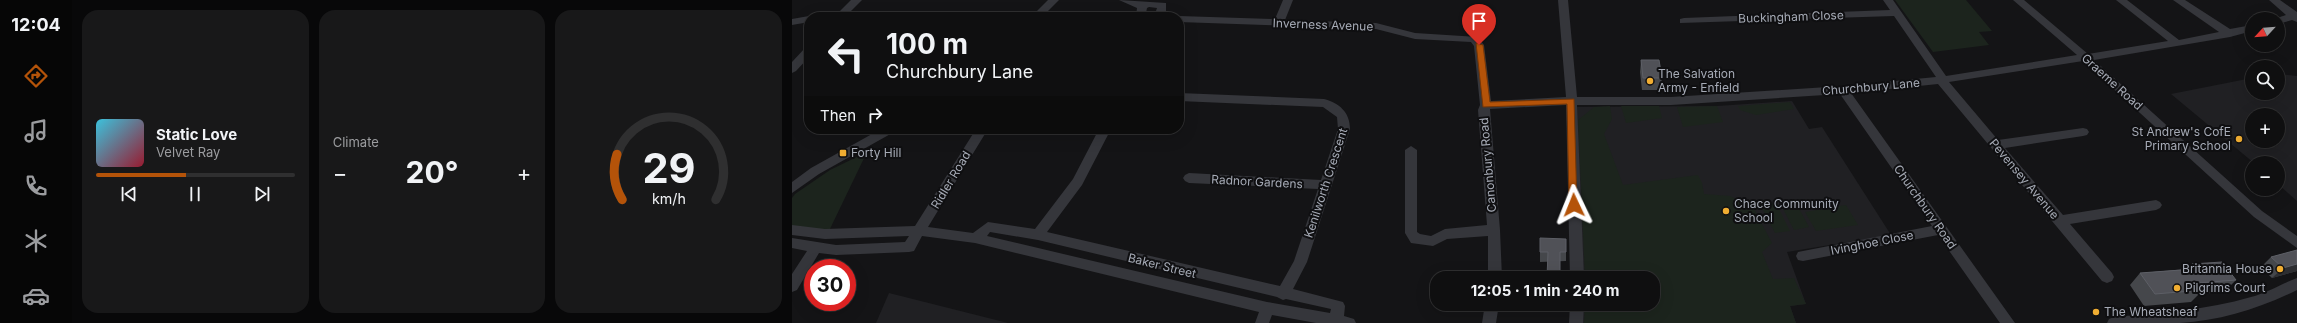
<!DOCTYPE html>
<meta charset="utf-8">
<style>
:root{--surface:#0f0f10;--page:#181819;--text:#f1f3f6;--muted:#9b9c9f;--line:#2f2f30;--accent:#b45309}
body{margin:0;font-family:Inter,sans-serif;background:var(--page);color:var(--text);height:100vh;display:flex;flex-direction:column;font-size:15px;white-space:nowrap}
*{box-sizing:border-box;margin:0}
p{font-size:13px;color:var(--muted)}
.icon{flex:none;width:22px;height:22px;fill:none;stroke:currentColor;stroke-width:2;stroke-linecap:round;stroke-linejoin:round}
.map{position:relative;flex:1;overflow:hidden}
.sheet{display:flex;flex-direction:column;gap:10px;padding:10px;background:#080809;width:720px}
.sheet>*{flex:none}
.guide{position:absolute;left:12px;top:12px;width:380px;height:122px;border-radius:16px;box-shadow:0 4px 16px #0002,0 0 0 1px var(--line);background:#0f0f10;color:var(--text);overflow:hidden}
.needle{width:26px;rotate:244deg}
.controls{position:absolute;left:1453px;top:12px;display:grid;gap:8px}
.controls a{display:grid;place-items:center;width:40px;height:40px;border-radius:50%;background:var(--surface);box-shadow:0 4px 16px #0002,0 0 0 1px var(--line);font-size:20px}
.speed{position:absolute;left:12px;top:259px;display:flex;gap:8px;font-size:20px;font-weight:700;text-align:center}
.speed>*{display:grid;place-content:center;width:52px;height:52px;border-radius:50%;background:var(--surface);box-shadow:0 4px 16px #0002,0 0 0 1px var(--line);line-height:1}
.speed .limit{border:6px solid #d22;background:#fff;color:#111}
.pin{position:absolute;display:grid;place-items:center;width:34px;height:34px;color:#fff;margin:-41px -17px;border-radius:50% 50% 50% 0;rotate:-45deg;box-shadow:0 0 4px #0007}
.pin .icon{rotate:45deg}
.me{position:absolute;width:44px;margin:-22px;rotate:358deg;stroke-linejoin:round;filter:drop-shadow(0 0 3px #0008)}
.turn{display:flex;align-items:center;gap:14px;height:84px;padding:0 16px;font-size:18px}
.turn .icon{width:52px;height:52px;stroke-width:2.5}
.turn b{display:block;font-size:28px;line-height:34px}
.then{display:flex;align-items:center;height:38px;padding:0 16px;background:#0003;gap:8px;font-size:15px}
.big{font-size:30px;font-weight:700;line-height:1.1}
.sheet .tile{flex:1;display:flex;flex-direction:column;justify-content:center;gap:6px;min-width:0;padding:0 14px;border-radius:16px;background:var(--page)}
.sheet .dial{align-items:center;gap:0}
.dial svg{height:104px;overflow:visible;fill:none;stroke:var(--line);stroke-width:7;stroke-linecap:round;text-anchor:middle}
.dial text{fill:var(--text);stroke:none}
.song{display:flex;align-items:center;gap:12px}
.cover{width:48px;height:48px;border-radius:6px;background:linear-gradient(135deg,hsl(190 70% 55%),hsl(350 70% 35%))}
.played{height:4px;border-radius:2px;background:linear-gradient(90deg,var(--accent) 45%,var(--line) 45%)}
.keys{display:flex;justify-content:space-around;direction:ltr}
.heat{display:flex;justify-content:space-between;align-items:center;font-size:22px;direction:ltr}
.sheet .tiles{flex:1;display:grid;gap:10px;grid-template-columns:repeat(3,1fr)}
.trip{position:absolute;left:638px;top:271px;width:230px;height:40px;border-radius:16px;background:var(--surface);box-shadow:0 4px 16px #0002,0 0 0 1px var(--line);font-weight:700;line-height:40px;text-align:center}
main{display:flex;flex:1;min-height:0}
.menu{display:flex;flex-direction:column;width:72px;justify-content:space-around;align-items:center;background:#060606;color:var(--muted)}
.menu .icon{width:28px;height:28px}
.menu .current{color:var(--accent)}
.menu b{font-size:18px;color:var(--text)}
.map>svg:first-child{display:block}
.built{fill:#202023;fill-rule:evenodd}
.green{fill:#1c241d}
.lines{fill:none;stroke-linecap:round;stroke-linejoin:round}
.minor{fill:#35363b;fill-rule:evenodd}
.wall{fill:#45474b}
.shaded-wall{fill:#2d2e31}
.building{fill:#505157;stroke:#5d5f66}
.route{fill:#b45309;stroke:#753606}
.poi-dot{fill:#f0ad32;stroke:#0f0f11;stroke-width:1.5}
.labels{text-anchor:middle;stroke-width:4;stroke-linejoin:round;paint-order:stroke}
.street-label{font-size:12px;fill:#a6abb6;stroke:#0f0f11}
.poi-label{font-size:12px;fill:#a6abb6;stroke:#0f0f11;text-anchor:start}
</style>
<main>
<nav class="menu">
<b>12:04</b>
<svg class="icon current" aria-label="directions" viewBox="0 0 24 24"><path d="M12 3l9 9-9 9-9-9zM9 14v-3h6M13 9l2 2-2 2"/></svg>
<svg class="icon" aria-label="music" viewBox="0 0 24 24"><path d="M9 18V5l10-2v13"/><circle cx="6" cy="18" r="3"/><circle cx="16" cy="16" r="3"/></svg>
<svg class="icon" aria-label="phone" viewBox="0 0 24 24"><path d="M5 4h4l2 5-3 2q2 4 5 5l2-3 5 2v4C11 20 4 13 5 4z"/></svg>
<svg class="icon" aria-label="climate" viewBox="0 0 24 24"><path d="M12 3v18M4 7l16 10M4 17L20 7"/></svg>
<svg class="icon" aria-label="car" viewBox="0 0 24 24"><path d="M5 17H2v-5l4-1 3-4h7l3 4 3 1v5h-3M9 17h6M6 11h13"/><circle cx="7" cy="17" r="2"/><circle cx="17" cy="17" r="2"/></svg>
</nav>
<section class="sheet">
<div class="tiles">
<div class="tile">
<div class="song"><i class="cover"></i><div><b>Static Love</b><p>Velvet Ray</p></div></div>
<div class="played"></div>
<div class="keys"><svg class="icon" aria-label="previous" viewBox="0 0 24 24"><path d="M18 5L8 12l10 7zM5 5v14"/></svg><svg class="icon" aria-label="pause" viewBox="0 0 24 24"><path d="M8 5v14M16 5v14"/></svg><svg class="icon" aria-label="next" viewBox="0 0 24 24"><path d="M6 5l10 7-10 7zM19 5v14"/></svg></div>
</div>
<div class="tile"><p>Climate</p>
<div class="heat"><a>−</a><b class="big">20°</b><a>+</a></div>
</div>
<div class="tile dial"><svg viewBox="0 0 100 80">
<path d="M14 69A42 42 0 1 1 86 69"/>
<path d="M14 69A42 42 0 0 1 10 34" stroke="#b45309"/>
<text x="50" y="56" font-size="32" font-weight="700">29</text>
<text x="50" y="72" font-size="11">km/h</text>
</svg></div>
</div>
</section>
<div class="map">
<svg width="1505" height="323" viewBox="0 0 1505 323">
<rect width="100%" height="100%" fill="#141416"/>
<path class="built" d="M1486,74L1505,76V201L1486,184V163H1462L1379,94L1460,78V93H1486ZM1460,115H1486V141H1460Z
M1000,101L1017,129L1030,127L1099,235L995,252L1014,304L998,306L1004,323H786V304H861V278H786L784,107L925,106Z
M97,293L216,323H84Z"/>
<path class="green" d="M1103,0H1174L1200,31L1187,32L1197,45L1141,52Z
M998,102L1002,109L964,115L948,110L946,106Z
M818,106L820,119L812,134L831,185L906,175L910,183L912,194L938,196L961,207L980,243L970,252L981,279L1002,278L1014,304L998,306L1004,323H792L793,304H861V278H793L786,120L802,107Z
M829,106H867L870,118L834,123Z
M925,106L931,122L891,127L885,107Z
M75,152L37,231L0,226V198L3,194L38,170Z
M1003,201L1017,227L1002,230L988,203Z
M984,203L998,231L983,233L969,206Z
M1054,205L1066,225L1024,231L1013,212Z"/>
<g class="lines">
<path class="minor" d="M59,0H70L53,17H42Z
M256,0H267L250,17H239Z
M327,0L374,3V12L368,17H344L345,8ZM357,7L365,8L364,11L354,13L355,8Z
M491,0H501L493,20L584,23L623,33L686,37L692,45L699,101L774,97L766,0H776L785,97H879L1051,86L1144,77L1102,16L888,23V19L892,18L1098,10L1091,0H1101L1154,76L1285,55L1221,0H1232L1296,54L1376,41L1324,0H1335L1387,40L1427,32L1381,0H1393L1438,29L1460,25V31L1438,37L1302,60L1470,211L1505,236V248L1462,217L1291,61L1157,82L1206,140L1291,128L1295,129L1297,132L1295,135L1291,136L1213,148L1271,215L1364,200L1368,202L1370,205L1368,208L1364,210L1278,224L1320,273L1322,277L1320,281L1315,283L1310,281L1146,84L1059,93L1223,323H1208L1146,235L1011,261L1006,260L1004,256L1006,252L1011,251L1140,226L1048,94L879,105H785L792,278H778L774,105L698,109L708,230L710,278H696V236L655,239L641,246L619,243L613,233V150L619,146L625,150V232L628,234L639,236L653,229L695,225L686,110L688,105L682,46L679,42L623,39L584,29L387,22V17H383L387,16L483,19Z
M1477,0H1488L1505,12V22L1500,20L1486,24V19H1482L1494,15Z
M164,11L184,15L185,17H133L138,14Z
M17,16L21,17H17V22L0,25V19Z
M17,47V57L4,71L0,73V62L13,48Z
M387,93L532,99C547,103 558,112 558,129L515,262L501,289L551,302L553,306L552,316L562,319L564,323H524L480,315L477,323H463L467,312L183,243L130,236L122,251L117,252L44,255L27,253L5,290L0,292V274L15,251L0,248V238L44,245L113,242L117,236L33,239L0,235V225L33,229L123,226L184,129H196L136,227L181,233L196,222L243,229L281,179L307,129H319L290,185L255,232L488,286L502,261L526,189L397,183L393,181L391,178L393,175L397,173L529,180L546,129L545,117L531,107L387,101ZM198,232L246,240L485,297L491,300L494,299L539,309L538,313L475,302L195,236Z
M89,129H104L102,132L27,174L0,193V182L19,168Z
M1505,278V290C1469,308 1428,321 1388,323C1364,323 1339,323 1315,323L1317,319L1322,317C1368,313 1415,310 1459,297C1475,293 1489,284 1505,278Z
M693,304H707L704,323H690Z
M778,304H792L791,323H777Z"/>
</g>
<path class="wall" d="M849,60L870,78L868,90H850L848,72Z
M774,239V261L748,262V252Z
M1505,250V271L1480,278L1469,267L1479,257Z
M1400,264L1444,280L1432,292L1407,294L1399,302L1352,306L1338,285L1348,273L1395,269Z"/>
<path class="shaded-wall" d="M1505,264V271L1480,278L1491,268Z"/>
<path class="building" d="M849,60H867L870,78H851Z
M748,238L774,239V252H768V278H755L756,252H748Z
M1505,250V264L1491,268L1479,257Z
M1430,262L1444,280L1406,283L1411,290L1363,294L1348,273L1403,269L1400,264Z"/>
<path class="route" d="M684,43L691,45L698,102L782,99L785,207L782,208L777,205L775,104L691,107Z"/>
<g class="poi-dot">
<circle cx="858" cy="81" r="4"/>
<circle cx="1447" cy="139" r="4"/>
<rect x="47" y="149" width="8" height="8" rx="2"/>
<circle cx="934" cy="211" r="4"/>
<circle cx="1488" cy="269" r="4"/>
<circle cx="1385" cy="288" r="4"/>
<circle cx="1304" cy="312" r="4"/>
</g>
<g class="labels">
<g class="street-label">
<text transform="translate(999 17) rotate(-2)" y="4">Buckingham Close</text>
<text transform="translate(531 25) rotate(2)" y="4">Inverness Avenue</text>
<text transform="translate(1320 82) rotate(42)" y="4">Graeme Road</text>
<text transform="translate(1079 87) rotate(-5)" y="4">Churchbury Lane</text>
<text transform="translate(696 165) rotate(-95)" y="4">Canonbury Road</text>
<text transform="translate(1232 179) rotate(50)" y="4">Pevensey Avenue</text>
<text transform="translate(159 180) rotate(-59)" y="4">Ridler Road</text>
<text transform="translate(465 182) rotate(3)" y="4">Radnor Gardens</text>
<text transform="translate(534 183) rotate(-72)" y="4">Kenilworth Crescent</text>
<text transform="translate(1133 207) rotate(55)" y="4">Churchbury Road</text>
<text transform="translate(1080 243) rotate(-11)" y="4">Ivinghoe Close</text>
<text transform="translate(370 266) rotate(14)" y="4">Baker Street</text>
</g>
<g class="poi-label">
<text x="866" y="78">The Salvation<tspan x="866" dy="14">Army - Enfield</tspan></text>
<text x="1439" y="136" text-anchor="end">St Andrew's CofE<tspan x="1439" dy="14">Primary School</tspan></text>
<text x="59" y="157">Forty Hill</text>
<text x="942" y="208">Chace Community<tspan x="942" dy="14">School</tspan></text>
<text x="1480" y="273" text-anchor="end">Britannia House</text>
<text x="1393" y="292">Pilgrims Court</text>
<text x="1312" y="316">The Wheatsheaf</text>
</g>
</g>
</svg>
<div class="controls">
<a><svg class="needle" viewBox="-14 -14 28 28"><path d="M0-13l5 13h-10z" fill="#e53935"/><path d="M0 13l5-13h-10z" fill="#9b9c9f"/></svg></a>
<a><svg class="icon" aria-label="search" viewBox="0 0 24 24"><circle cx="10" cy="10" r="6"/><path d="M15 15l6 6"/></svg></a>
<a>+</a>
<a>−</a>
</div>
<div class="speed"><div class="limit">30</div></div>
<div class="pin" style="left:687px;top:45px;background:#d93025"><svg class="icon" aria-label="arrive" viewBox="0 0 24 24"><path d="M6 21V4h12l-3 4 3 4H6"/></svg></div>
<svg class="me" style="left:782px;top:205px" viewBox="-20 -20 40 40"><path d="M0-17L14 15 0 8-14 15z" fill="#b45309" stroke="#fff" stroke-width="4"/></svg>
<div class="trip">12:05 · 1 min · 240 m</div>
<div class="guide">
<div class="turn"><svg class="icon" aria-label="left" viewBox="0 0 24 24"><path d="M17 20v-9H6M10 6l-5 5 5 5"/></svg><div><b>100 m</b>Churchbury Lane</div></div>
<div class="then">Then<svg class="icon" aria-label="right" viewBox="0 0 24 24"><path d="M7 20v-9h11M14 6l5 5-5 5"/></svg></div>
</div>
</div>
</main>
